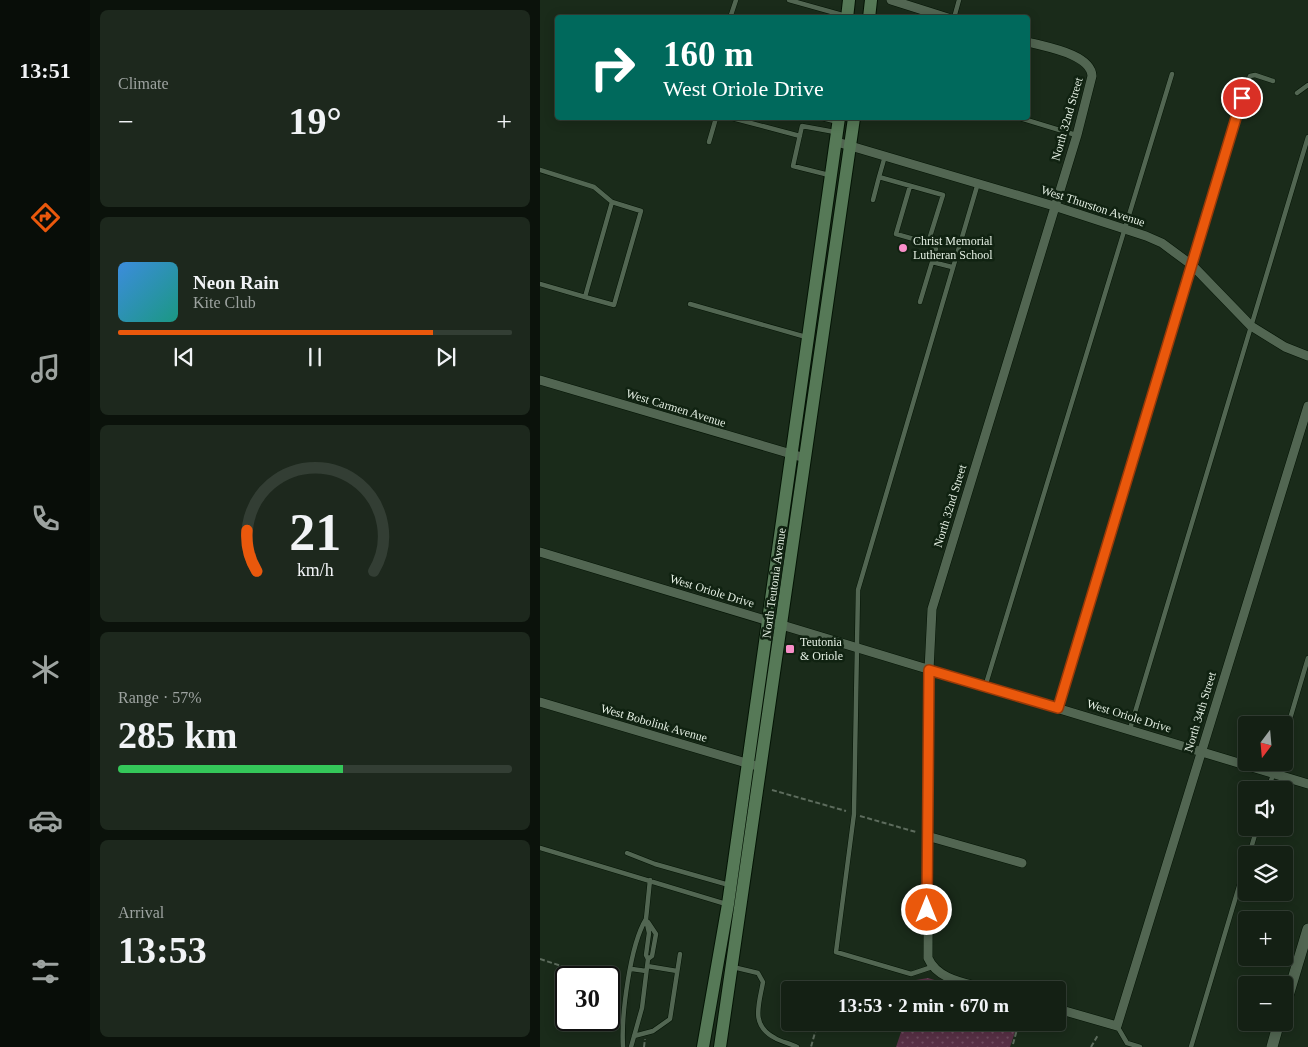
<!DOCTYPE html>
<meta charset="utf-8">
<style>
:root{--surface:#142014;--page:#1d281d;--text:#f1f3f6;--muted:#9da3a0;--line:#333e34;--accent:#ea580c}
body{margin:0;font-family:"Times New Roman",serif;background:var(--page);color:var(--text);height:100vh;display:flex;flex-direction:column;font-size:19px;white-space:nowrap}
*{box-sizing:border-box;margin:0}
p{font-size:16px;color:var(--muted)}
.icon{flex:none;width:28px;height:28px;fill:none;stroke:currentColor;stroke-width:2;stroke-linecap:round;stroke-linejoin:round}
.map{position:relative;flex:1;overflow:hidden}
.side{display:flex;flex-direction:column;gap:10px;padding:10px;background:#0b120b;width:450px}
.side>*{flex:none}
.top-card{position:absolute;left:15px;top:15px;width:475px;height:105px;border-radius:5px;box-shadow:0 2px 12px #0003,0 0 0 1px var(--line);background:#00695c;color:#fff;overflow:hidden}
.needle{width:32px;rotate:196deg}
.tools{position:absolute;left:698px;top:716px;display:grid;gap:10px}
.tools a{display:grid;place-items:center;width:55px;height:55px;border-radius:5px;background:var(--surface);box-shadow:0 2px 12px #0003,0 0 0 1px var(--line);font-size:25px}
.speed{position:absolute;left:15px;top:966px;display:flex;gap:10px;font-size:25px;font-weight:700;text-align:center}
.speed>*{display:grid;place-content:center;width:65px;height:65px;border-radius:50%;background:var(--surface);box-shadow:0 2px 12px #0003,0 0 0 1px var(--line);line-height:1}
.speed .limit{border:2px solid #111;border-radius:8px;background:#fff;color:#111}
.pin{position:absolute;display:grid;place-items:center;width:42px;height:42px;color:#fff;margin:-21px;border:2px solid #fff;border-radius:50%;box-shadow:0 1px 5px #0007}
.me{position:absolute;width:55px;margin:-28px;rotate:0deg;stroke-linejoin:round;filter:drop-shadow(0 0 4px #0008)}
.turn{display:flex;align-items:center;gap:18px;height:105px;padding:0 25px;font-size:22px}
.turn .icon{width:65px;height:65px;stroke-width:2.5}
.turn b{display:block;font-size:35px;line-height:42px}
.big{font-size:38px;font-weight:800;line-height:1.1}
.side .tile{flex:1;display:flex;flex-direction:column;justify-content:center;gap:8px;min-width:0;padding:0 18px;border-radius:8px;background:var(--page)}
.side .dial{align-items:center;gap:0}
.dial svg{height:130px;overflow:visible;fill:none;stroke:var(--line);stroke-width:7;stroke-linecap:round;text-anchor:middle}
.dial text{fill:var(--text);stroke:none}
.song{display:flex;align-items:center;gap:15px}
.cover{width:60px;height:60px;border-radius:8px;background:linear-gradient(135deg,hsl(210 70% 55%),hsl(170 70% 35%))}
.played{height:5px;border-radius:2px;background:linear-gradient(90deg,var(--accent) 80%,var(--line) 80%)}
.keys{display:flex;justify-content:space-around;direction:ltr}
.heat{display:flex;justify-content:space-between;align-items:center;font-size:28px;direction:ltr}
.charge{height:8px;border-radius:4px;background:linear-gradient(90deg,#34c759 57%,var(--line) 0)}
.trip{position:absolute;left:241px;top:981px;width:285px;height:50px;border-radius:5px;background:var(--surface);box-shadow:0 2px 12px #0003,0 0 0 1px var(--line);font-weight:800;line-height:50px;text-align:center}
main{display:flex;flex:1;min-height:0}
.dock{display:flex;flex-direction:column;width:90px;justify-content:space-around;align-items:center;background:#080d08;color:var(--muted)}
.dock .icon{width:35px;height:35px}
.dock .current{color:var(--accent)}
.dock b{font-size:22px;color:var(--text)}
.map>svg:first-child{display:block}
.grass{fill:url(#grass-dots)}
.lines{fill:none;stroke-linecap:round;stroke-linejoin:round}
.service-casing{stroke:#041405;stroke-width:5.5}
.minor-casing{stroke:#041405;stroke-width:10}
.tertiary-casing{stroke:#041405;stroke-width:12}
.secondary-casing{stroke:#041405;stroke-width:14}
.path{stroke:#5d6c5d;stroke-width:2;stroke-dasharray:5 2.5;stroke-linecap:butt}
.service{stroke:#526652;stroke-width:4.5}
.minor{stroke:#526652;stroke-width:9}
.tertiary{stroke:#526652;stroke-width:11}
.secondary{stroke:#567957;stroke-width:12}
.route-casing{stroke:#983908;stroke-width:12}
.route{stroke:#ea580c;stroke-width:9}
.poi-dot{fill:#f98fc9;stroke:#102211;stroke-width:2}
.labels{text-anchor:middle;stroke-width:5;stroke-linejoin:round;paint-order:stroke}
.street-label{font-size:12px;fill:#e5f0e4;stroke:#102211}
.poi-label{font-size:12px;fill:#e5f0e4;stroke:#102211;text-anchor:start}
</style>
<main>
<nav class="dock">
<b>13:51</b>
<svg class="icon current" aria-label="directions" viewBox="0 0 24 24"><path d="M12 3l9 9-9 9-9-9zM9 14v-3h6M13 9l2 2-2 2"/></svg>
<svg class="icon" aria-label="music" viewBox="0 0 24 24"><path d="M9 18V5l10-2v13"/><circle cx="6" cy="18" r="3"/><circle cx="16" cy="16" r="3"/></svg>
<svg class="icon" aria-label="phone" viewBox="0 0 24 24"><path d="M5 4h4l2 5-3 2q2 4 5 5l2-3 5 2v4C11 20 4 13 5 4z"/></svg>
<svg class="icon" aria-label="climate" viewBox="0 0 24 24"><path d="M12 3v18M4 7l16 10M4 17L20 7"/></svg>
<svg class="icon" aria-label="car" viewBox="0 0 24 24"><path d="M5 17H2v-5l4-1 3-4h7l3 4 3 1v5h-3M9 17h6M6 11h13"/><circle cx="7" cy="17" r="2"/><circle cx="17" cy="17" r="2"/></svg>
<svg class="icon" aria-label="filters" viewBox="0 0 24 24"><path d="M4 7h16M4 17h16"/><circle cx="9" cy="7" r="2"/><circle cx="15" cy="17" r="2"/></svg>
</nav>
<section class="side">
<div class="tile"><p>Climate</p>
<div class="heat"><a>−</a><b class="big">19°</b><a>+</a></div>
</div>
<div class="tile">
<div class="song"><i class="cover"></i><div><b>Neon Rain</b><p>Kite Club</p></div></div>
<div class="played"></div>
<div class="keys"><svg class="icon" aria-label="previous" viewBox="0 0 24 24"><path d="M18 5L8 12l10 7zM5 5v14"/></svg><svg class="icon" aria-label="pause" viewBox="0 0 24 24"><path d="M8 5v14M16 5v14"/></svg><svg class="icon" aria-label="next" viewBox="0 0 24 24"><path d="M6 5l10 7-10 7zM19 5v14"/></svg></div>
</div>
<div class="tile dial"><svg viewBox="0 0 100 80">
<path d="M14 69A42 42 0 1 1 86 69"/>
<path d="M14 69A42 42 0 0 1 8 44" stroke="#ea580c"/>
<text x="50" y="56" font-size="32" font-weight="700">21</text>
<text x="50" y="72" font-size="11">km/h</text>
</svg></div>
<div class="tile"><p>Range · 57%</p><b class="big">285 km</b><div class="charge"></div></div>
<div class="tile"><p>Arrival</p><b class="big">13:53</b></div>
</section>
<div class="map">
<svg width="768" height="1047" viewBox="0 0 768 1047">
<defs>
<pattern id="grass-dots" width="8" height="8" patternUnits="userSpaceOnUse" patternTransform="scale(1.25)"><rect width="8" height="8" fill="#573045"/><path d="M2 2h.1M6 6h.1" fill="none" stroke="#6f4e60" stroke-width="1.8" stroke-linecap="round"/></pattern>
</defs>
<rect width="100%" height="100%" fill="#1a2b1a"/>
<path class="grass" d="M388,978L427,990H374L376,980Z
M364,1023V1022L478,1023L470,1047H356Z"/>
<g class="lines">
<defs>
<path id="service" d="M249,0L306,16
M190,18L196,0
M414,18L419,0
M757,93L768,85
M702,98L710,76L715,75L733,81
M192,118L260,136
M282,118L298,122
M480,118L536,135
M169,142L176,118
M345,156L339,177L403,195L388,243L396,249L380,302
M0,170L54,187L72,202L45,297L0,284
M289,175L253,166L262,126L295,132
M370,186L356,234L388,243
M333,200L339,177
M392,262L412,267
M45,297L74,305L101,211L72,202
M150,304L266,337
M445,687L632,74
M590,729L768,137
M744,739L768,658
M728,790L737,762
M0,848L186,904
M87,853L115,864L189,885
M709,855L717,828
M108,922L116,934L112,956L108,959
M107,966L137,971
M193,967L218,973L223,982C219,1005 210,1025 235,1038C241,1042 250,1043 257,1047
M392,967L371,974L296,952L314,814L318,590L438,183
M92,969L106,971
M577,1026L587,1043L600,1047
M94,1036L113,1031L130,1019L140,954
M83,1047C81,1016 90,945 106,919
M91,1047L102,1008L108,959L106,955L109,933L106,919L110,880
M651,1047L706,863"/>
<path id="minor" d="M351,0L408,18
M297,142L514,206L606,236L622,243L653,266L711,326L745,347L768,356
M0,380L265,458
M0,552L768,784
M0,702L213,765
M518,708L702,98
M387,836L482,863
M450,990C428,983 398,981 388,958L389,670L392,609L537,135L552,76C551,54 506,47 488,42
M518,1009L577,1026L768,406"/>
<path id="tertiary" d="M744,1009L768,929
M732,1047L739,1022"/>
<path id="secondary" d="M307,18L309,0
M329,18L331,0
M163,1047L188,904L299,118
M180,1047L314,118"/>
</defs>
<use href="#service" class="service-casing"/>
<use href="#minor" class="minor-casing"/>
<use href="#tertiary" class="tertiary-casing"/>
<use href="#secondary" class="secondary-casing"/>
<path class="path" d="M232,790L306,811
M320,816L376,832
M0,959L58,978
M69,981L77,983L76,1002L78,1003
M260,1024L276,1029L271,1047
M473,1044L479,1022
M104,1047L105,1039
M551,1047L558,1035"/>
<use href="#service" class="service"/>
<use href="#minor" class="minor"/>
<use href="#tertiary" class="tertiary"/>
<use href="#secondary" class="secondary"/>
</g>
<g class="lines">
<defs>
<path id="route" d="M387,910L389,670L518,708L702,98"/>
</defs>
<use href="#route" class="route-casing"/>
<use href="#route" class="route"/>
</g>
<g class="poi-dot">
<circle cx="363" cy="248" r="5"/>
<rect x="245" y="644" width="10" height="10" rx="2.5"/>
</g>
<g class="labels">
<g class="street-label">
<text transform="translate(527 119) rotate(-74)" y="4">North 32nd Street</text>
<text transform="translate(553 206) rotate(18)" y="4">West Thurston Avenue</text>
<text transform="translate(136 408) rotate(17)" y="4">West Carmen Avenue</text>
<text transform="translate(410 506) rotate(-73)" y="4">North 32nd Street</text>
<text transform="translate(234 583) rotate(-82)" y="4">North Teutonia Avenue</text>
<text transform="translate(172 591) rotate(17)" y="4">West Oriole Drive</text>
<text transform="translate(660 712) rotate(-73)" y="4">North 34th Street</text>
<text transform="translate(589 716) rotate(17)" y="4">West Oriole Drive</text>
<text transform="translate(114 723) rotate(16)" y="4">West Bobolink Avenue</text>
</g>
<g class="poi-label">
<text x="373" y="245">Christ Memorial<tspan x="373" dy="14">Lutheran School</tspan></text>
<text x="260" y="646">Teutonia<tspan x="260" dy="14">&amp; Oriole</tspan></text>
</g>
</g>
</svg>
<div class="tools">
<a><svg class="needle" viewBox="-14 -14 28 28"><path d="M0-13l5 13h-10z" fill="#e53935"/><path d="M0 13l5-13h-10z" fill="#9da3a0"/></svg></a>
<a><svg class="icon" aria-label="sound" viewBox="0 0 24 24"><path d="M4 9h4l5-4v14l-5-4H4zM17 9q2 3 0 6"/></svg></a>
<a><svg class="icon" aria-label="layers" viewBox="0 0 24 24"><path d="M12 4l9 5-9 5-9-5zM3 14l9 5 9-5"/></svg></a>
<a>+</a>
<a>−</a>
</div>
<div class="speed"><div class="limit">30</div></div>
<div class="pin" style="left:702px;top:98px;background:#d93025"><svg class="icon" aria-label="arrive" viewBox="0 0 24 24"><path d="M6 21V4h12l-3 4 3 4H6"/></svg></div>
<svg class="me" style="left:387px;top:910px" viewBox="-20 -20 40 40"><circle r="17" fill="#ea580c" stroke="#fff" stroke-width="3"/><path d="M0-11L8 9 0 5-8 9z" fill="#fff"/></svg>
<div class="trip">13:53 · 2 min · 670 m</div>
<div class="top-card">
<div class="turn"><svg class="icon" aria-label="right" viewBox="0 0 24 24"><path d="M7 20v-9h11M14 6l5 5-5 5"/></svg><div><b>160 m</b>West Oriole Drive</div></div>
</div>
</div>
</main>
